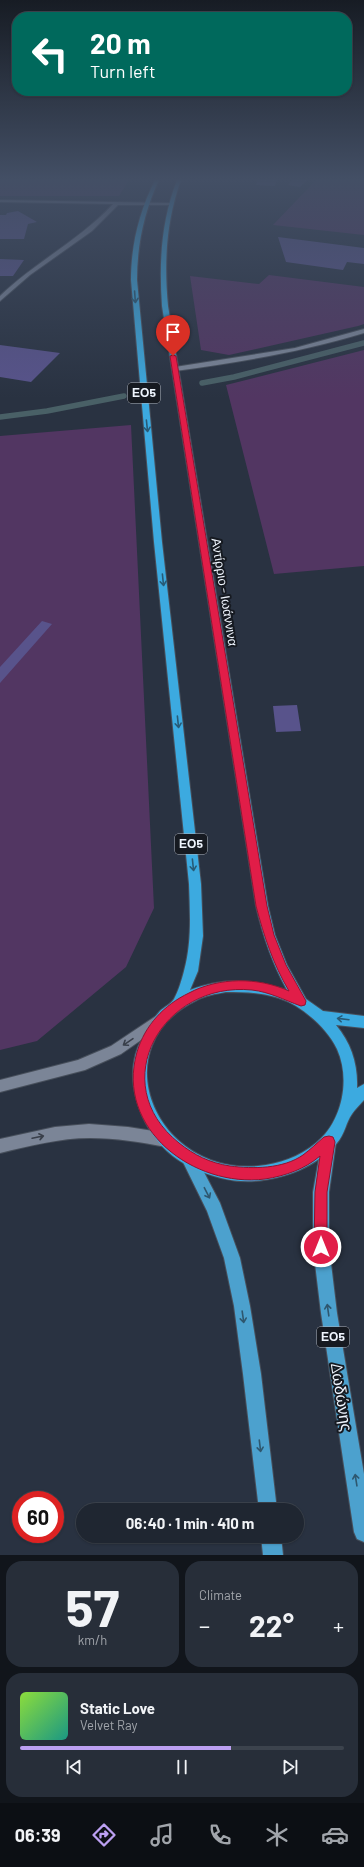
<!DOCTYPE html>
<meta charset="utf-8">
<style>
:root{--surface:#1f2631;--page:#272e39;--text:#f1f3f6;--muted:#a1a5ab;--line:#3c434d;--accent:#bca0f2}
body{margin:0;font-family:Barlow,sans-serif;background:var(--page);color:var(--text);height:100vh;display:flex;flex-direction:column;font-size:15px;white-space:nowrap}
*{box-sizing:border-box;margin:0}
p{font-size:13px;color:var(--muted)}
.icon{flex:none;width:22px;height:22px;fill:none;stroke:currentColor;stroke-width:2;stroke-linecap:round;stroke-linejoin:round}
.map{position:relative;height:1555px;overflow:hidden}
.details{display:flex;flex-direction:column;gap:6px;padding:6px;background:#11151b;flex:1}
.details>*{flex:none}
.guide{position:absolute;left:12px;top:12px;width:340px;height:84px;border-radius:16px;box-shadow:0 1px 3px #0004,0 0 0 1px var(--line);background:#00695c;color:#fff;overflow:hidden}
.speed{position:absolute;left:12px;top:1491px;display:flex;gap:8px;font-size:20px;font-weight:700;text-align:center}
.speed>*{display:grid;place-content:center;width:52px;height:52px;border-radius:50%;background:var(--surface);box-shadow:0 1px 3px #0004,0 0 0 1px var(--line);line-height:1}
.speed .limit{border:6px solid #d22;background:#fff;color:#111}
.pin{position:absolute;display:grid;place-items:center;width:34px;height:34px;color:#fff;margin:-41px -17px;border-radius:50% 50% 50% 0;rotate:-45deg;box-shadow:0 0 4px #0007}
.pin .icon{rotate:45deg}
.me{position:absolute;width:44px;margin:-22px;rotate:0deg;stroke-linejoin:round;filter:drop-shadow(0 0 3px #0008)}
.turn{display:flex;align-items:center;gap:14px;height:84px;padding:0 12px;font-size:18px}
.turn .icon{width:52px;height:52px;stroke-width:2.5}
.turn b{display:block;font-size:28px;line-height:34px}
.big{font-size:30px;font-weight:700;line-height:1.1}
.details .tile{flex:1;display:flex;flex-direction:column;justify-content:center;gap:6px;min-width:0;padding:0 14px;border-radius:16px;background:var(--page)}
.details .dial{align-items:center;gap:0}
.dial b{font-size:52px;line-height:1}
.song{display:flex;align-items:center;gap:12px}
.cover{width:48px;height:48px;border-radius:6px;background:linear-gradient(135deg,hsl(90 70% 55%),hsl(170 70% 35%))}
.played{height:4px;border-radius:2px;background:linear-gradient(90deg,var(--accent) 65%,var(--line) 65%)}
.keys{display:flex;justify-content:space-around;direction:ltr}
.heat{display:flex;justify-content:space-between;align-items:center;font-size:22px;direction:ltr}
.details .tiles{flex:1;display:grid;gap:6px;grid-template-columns:1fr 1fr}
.tile:last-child{grid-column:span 2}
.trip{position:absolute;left:76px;top:1503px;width:228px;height:40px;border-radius:20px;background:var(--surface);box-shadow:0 1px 3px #0004,0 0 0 1px var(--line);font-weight:700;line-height:40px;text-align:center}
.menu{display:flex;height:64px;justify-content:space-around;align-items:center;background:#0c0f14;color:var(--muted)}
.menu .icon{width:28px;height:28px}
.menu .selected{color:var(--accent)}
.menu b{font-size:18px;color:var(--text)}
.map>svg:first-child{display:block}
.green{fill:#523662}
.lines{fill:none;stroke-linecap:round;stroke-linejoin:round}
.stream{stroke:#496066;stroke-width:5.5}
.building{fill:#58538b}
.minor-casing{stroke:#474f5b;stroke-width:2}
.secondary-casing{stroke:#474f5b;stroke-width:2}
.primary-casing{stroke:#474f5b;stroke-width:2}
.trunk-casing{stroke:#474f5b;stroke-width:2}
.minor{fill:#7b8597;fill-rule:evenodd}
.secondary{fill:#7b8597;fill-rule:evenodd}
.primary{fill:#4ca1ce;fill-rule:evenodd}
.trunk{fill:#3caae0;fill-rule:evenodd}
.oneway{stroke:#275b77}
.oneway2{stroke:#393f4a}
.oneway3{stroke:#2e576f}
.route{fill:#e11d48;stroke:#92132f}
.labels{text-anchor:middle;stroke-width:4;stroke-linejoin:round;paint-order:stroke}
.shield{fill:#161a21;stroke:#aeb3bc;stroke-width:1}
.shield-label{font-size:12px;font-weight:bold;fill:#eff5fe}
.street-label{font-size:13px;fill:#eff5fe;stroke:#161a21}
.near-street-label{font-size:16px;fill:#eff5fe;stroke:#161a21}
</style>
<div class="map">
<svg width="364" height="1555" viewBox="0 0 364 1555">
<rect width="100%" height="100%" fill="#293241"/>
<path class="green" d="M0,180H129L119,196H0Z
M316,180H364V235L273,225Z
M269,275L364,287V324L358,326L229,355L201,350L190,276L259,284Z
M364,350V566L274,574L226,385Z
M131,425L154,908L126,967L37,1041L0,1050V436Z"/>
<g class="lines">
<path class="stream" d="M202,383L234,377L364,343
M0,417L47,411L124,396"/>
</g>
<path class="building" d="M258,180H277L275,186L256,185Z
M292,180H307L300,187L288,185Z
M18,211L37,222L28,224L24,239H0V215H6L7,213Z
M278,237L364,248V264L347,262L343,270L286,262Z
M0,259L24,260L13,276H0Z
M0,345L60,353L31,382L0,377Z
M42,621L52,624L0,683V667Z
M297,705L301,731L276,732L273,706Z"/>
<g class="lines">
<defs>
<path id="minor" d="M0,200L170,203L172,204L170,205H118L92,231L30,275L0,301V296C35,262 80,240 113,204L0,202Z
M364,329V333C302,352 239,362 175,371L172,369L175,367L295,348Z"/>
<path id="secondary" d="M159,1014L164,1016L166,1020L164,1024L121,1054L85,1070L0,1092V1080L78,1060L111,1046Z
M89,1124L128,1127L166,1133L171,1135L173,1140L171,1145L166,1147C141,1142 116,1138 90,1138C60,1138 29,1146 0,1153V1139L55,1127Z"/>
<path id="primary" d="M329,1135L334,1137L336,1142L329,1192V1247L337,1313L364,1474V1542L357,1539L354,1532L321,1313L313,1247V1192L322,1142L324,1137Z
M189,1151L194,1153L220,1203L240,1258L250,1306L261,1374L277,1510H259L243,1374L234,1306L224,1258L207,1211L181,1158L184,1153Z
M261,1536H281L283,1555H263Z"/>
<path id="trunk" d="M155,180H159C144,212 137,245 137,280L162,542L201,884L203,936L198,971L190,990C224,977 254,979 287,990C272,963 263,936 256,906L162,306C159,262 161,222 177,180H181C166,222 164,262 168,306L268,906L275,935L287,965L306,999L323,1011L364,1016V1028L336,1025C351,1043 358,1064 357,1088L364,1084V1100C360,1105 355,1109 352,1114C346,1122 345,1134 337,1143C310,1174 260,1188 221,1178C202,1173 182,1165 167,1151C141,1126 124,1083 138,1047C144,1034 151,1021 160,1011C164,1007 171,1004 174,999C178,992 182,979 184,971C192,942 190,913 189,884L154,542L131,280C131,245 139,212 155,180ZM226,992C250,992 275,993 296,1006C312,1016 329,1032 337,1049C351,1080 342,1122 316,1143C299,1157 279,1164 258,1166C155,1175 101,1046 197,1000C206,995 216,994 226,992Z"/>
</defs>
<use href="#minor" class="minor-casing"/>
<use href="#secondary" class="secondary-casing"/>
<use href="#primary" class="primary-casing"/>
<use href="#trunk" class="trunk-casing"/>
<use href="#minor" class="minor"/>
<use href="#secondary" class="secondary"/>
<use href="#primary" class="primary"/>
<use href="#trunk" class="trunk"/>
</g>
<defs><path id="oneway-shaft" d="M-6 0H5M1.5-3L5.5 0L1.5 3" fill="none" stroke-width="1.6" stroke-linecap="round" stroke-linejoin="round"/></defs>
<g class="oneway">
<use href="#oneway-shaft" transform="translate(135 297) rotate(86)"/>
<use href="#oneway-shaft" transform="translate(147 426) rotate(84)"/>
<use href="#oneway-shaft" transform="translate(163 580) rotate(84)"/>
<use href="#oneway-shaft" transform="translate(178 722) rotate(84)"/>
<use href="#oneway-shaft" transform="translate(193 865) rotate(84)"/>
<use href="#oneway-shaft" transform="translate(343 1019) rotate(-173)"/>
</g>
<g class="oneway2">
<use href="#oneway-shaft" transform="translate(128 1042) rotate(146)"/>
<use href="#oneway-shaft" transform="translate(38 1137) rotate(-12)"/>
</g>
<g class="oneway3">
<use href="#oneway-shaft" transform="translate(207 1193) rotate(63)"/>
<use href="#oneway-shaft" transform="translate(328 1310) rotate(-98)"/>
<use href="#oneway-shaft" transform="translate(243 1317) rotate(82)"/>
<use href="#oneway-shaft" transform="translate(260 1446) rotate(83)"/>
<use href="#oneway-shaft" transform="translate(356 1480) rotate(-99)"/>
</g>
<linearGradient id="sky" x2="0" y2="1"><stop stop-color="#171c24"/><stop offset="0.45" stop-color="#434f65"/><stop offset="1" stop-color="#434f65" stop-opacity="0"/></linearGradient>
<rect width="364" height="398" fill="url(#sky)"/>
<path class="route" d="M173,355L176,356L267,906L274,935L286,965L306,1001L305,1005L301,1006C284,1000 270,992 252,990C163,981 104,1083 179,1143C194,1155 210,1163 230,1166C253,1169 283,1169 303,1155C311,1149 317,1143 324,1137L329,1136L333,1137L335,1142L327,1192V1247L325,1252L321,1254L316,1252L314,1247L315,1192L320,1156C305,1169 285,1176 265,1179C194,1188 115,1129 137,1052C145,1025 164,1005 189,993C219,977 258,977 289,991C273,964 264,936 256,906L170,356Z"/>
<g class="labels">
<g class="shield">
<rect x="128" y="383" width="32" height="20" rx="3"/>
<rect x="175" y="834" width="32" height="20" rx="3"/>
<rect x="317" y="1327" width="32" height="20" rx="3"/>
</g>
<g class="shield-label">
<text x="144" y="397">ΕΟ5</text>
<text x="191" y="848">ΕΟ5</text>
<text x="333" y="1341">ΕΟ5</text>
</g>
<g class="street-label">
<text transform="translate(225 592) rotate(81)" y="5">Αντίρριο - Ιωάννινα</text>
</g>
<g class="near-street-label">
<text transform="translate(342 1397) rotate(81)" y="6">Δωδώνης</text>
</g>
</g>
</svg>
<div class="speed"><div class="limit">60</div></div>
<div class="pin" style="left:173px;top:356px;background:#d93025"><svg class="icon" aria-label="arrive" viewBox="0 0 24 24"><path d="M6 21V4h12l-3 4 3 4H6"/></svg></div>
<svg class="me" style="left:321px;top:1247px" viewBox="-20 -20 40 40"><circle r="17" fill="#e11d48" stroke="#fff" stroke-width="3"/><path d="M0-11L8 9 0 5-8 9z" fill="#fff"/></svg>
<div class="trip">06:40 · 1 min · 410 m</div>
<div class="guide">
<div class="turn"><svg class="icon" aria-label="left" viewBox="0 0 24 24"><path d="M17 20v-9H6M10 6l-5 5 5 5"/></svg><div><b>20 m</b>Turn left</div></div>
</div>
</div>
<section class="details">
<div class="tiles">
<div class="tile dial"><b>57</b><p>km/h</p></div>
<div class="tile"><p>Climate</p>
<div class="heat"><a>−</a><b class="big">22°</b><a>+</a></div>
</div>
<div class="tile">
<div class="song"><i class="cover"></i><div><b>Static Love</b><p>Velvet Ray</p></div></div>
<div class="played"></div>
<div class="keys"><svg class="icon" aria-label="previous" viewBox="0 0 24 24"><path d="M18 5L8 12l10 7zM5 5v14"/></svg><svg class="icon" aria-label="pause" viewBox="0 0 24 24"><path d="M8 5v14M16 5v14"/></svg><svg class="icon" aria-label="next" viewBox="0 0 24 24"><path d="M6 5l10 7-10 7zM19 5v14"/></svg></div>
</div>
</div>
</section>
<nav class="menu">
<b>06:39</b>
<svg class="icon selected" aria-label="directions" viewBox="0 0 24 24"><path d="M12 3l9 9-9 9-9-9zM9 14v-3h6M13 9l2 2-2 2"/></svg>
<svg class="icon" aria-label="music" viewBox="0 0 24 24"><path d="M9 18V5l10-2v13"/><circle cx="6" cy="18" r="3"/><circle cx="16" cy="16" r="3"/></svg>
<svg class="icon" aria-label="phone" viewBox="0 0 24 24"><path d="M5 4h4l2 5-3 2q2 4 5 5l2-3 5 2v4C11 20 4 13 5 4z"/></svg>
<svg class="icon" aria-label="climate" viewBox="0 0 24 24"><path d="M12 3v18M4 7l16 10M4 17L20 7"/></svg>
<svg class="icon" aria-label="car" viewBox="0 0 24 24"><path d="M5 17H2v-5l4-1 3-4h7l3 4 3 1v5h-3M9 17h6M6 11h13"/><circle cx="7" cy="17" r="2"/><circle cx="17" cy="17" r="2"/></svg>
</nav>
